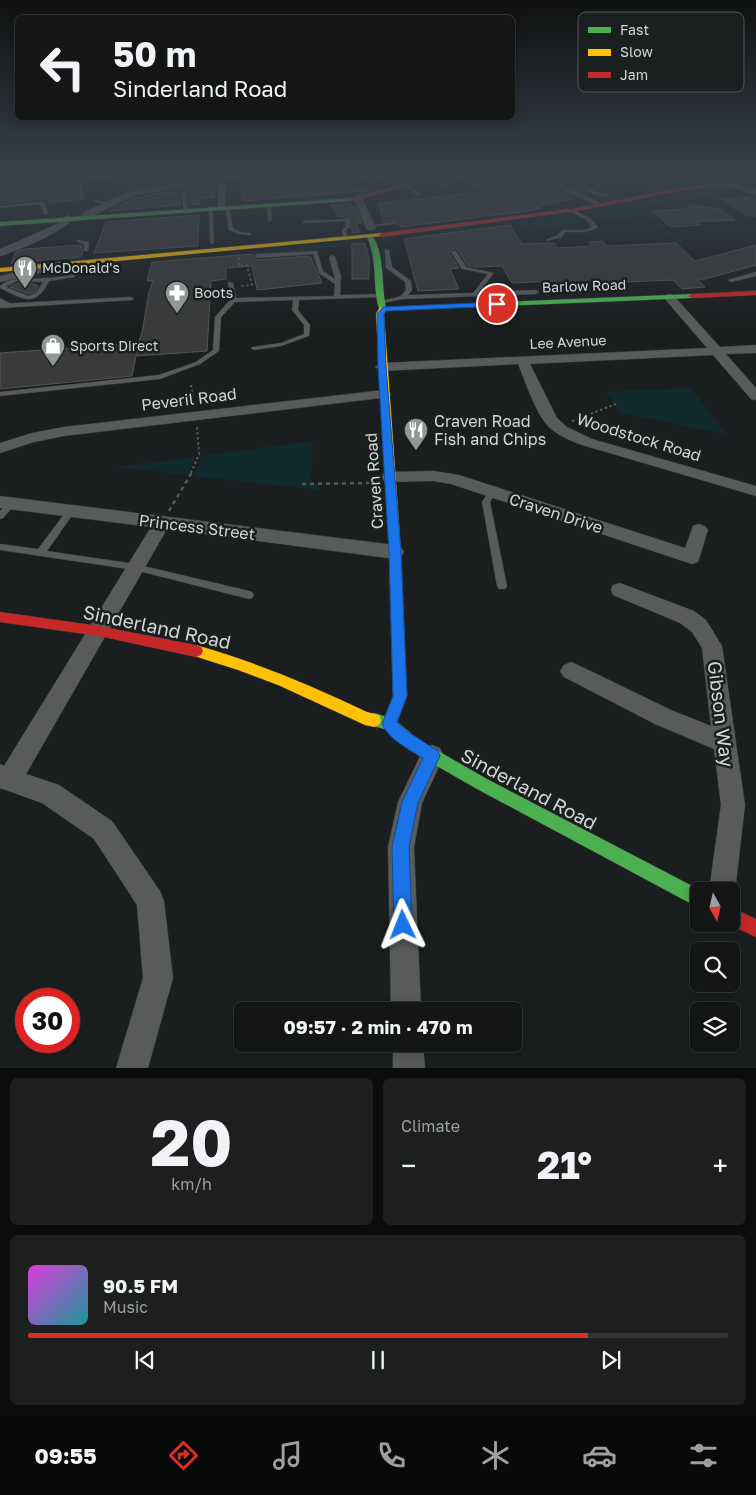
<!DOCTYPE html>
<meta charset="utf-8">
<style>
:root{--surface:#141616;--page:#1d1f1f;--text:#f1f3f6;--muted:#9d9fa1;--line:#333535;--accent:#d93025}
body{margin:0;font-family:"Golos Text",sans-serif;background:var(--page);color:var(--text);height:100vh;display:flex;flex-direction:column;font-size:19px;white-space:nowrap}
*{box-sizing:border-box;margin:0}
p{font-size:16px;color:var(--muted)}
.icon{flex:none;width:28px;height:28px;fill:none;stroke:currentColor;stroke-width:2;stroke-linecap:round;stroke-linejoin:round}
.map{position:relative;height:1068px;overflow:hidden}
.drawer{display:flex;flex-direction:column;gap:10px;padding:10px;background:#0b0c0c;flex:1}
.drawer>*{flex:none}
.top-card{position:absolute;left:15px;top:15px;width:500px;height:105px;border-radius:8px;box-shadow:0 2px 12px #0003,0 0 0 1px var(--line);background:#141616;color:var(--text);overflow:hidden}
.needle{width:32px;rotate:172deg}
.buttons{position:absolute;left:690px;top:882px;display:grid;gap:10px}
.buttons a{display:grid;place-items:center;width:50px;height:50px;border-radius:8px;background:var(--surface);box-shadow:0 2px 12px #0003,0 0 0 1px var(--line);font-size:25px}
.speed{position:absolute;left:15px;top:988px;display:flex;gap:10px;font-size:25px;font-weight:700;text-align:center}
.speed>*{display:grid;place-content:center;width:65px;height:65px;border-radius:50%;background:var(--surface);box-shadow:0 2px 12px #0003,0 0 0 1px var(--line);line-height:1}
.speed .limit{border:8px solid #d22;background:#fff;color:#111}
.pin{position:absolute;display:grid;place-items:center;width:42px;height:42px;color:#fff;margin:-21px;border:2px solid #fff;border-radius:50%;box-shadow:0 1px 5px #0007}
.me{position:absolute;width:55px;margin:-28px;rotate:358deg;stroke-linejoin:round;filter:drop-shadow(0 0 4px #0008)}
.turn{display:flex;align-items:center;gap:18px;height:105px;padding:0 15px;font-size:22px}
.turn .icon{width:65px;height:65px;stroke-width:2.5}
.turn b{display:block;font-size:35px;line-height:42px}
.big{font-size:38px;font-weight:700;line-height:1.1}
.drawer .card{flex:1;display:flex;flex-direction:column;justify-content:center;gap:8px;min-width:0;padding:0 18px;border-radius:8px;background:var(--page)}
.drawer .dial{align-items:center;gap:0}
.dial b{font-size:65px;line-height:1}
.song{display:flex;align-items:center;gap:15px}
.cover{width:60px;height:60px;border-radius:8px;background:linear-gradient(135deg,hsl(300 70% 55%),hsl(180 70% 35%))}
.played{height:5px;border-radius:2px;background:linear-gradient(90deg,var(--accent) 80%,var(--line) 80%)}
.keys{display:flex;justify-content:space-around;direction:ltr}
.heat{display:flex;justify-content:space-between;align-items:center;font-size:28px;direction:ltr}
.drawer .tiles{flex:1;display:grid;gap:10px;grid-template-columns:1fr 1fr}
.card:last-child{grid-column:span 2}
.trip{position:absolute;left:234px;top:1002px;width:288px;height:50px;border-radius:8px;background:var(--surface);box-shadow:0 2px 12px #0003,0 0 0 1px var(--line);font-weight:700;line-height:50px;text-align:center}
.tab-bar{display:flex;height:80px;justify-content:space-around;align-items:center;background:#080909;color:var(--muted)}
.tab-bar .icon{width:35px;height:35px}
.tab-bar .active{color:var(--accent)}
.tab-bar b{font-size:22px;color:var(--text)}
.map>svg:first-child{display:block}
.green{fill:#112b2d}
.water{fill:#03494e}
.building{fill:#393a39;stroke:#545454}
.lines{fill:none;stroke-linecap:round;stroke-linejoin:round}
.lane-casing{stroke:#373939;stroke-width:1}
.street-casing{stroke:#373939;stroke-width:1}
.fast-casing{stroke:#373939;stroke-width:1}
.slow-casing{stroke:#373939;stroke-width:1}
.jam-casing{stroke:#373939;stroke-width:1}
.path-far2{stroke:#565858;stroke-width:1;stroke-dasharray:2 2;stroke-linecap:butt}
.path-far1{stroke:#565858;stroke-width:2;stroke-dasharray:2.5 2.5;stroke-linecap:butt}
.path{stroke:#565858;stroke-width:2.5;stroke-dasharray:4 4;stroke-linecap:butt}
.lane{fill:#595b5b;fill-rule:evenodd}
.street{fill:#595b5b;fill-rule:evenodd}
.fast{fill:#4caf50;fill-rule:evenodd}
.slow{fill:#ffc107;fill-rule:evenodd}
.jam{fill:#c62828;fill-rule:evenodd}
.route{fill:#1a73e8;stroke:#114b97}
.labels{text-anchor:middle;stroke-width:5;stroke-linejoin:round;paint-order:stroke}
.far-poi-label{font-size:14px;fill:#d2d6d6;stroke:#1a1f1f;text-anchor:start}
.far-street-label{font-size:14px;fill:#d2d6d6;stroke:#1a1f1f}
.street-label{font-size:16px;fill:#d2d6d6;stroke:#1a1f1f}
.poi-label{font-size:16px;fill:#d2d6d6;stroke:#1a1f1f;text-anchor:start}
.near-street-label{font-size:19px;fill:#d2d6d6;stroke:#1a1f1f}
.key{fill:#1a1f1f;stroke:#515656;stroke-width:1}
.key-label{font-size:14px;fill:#d2d6d6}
</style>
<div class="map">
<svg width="756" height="1068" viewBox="0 0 756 1068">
<rect width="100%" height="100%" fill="#1b1e1e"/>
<path class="green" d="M705,178L707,182L703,183L604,202L594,201Z
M721,187L744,190L639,205L686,243H676L646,216L594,218L587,213L591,211Z
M565,215L576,217L587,223L540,226L539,224L511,225V226C470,235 428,234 387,240L384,244L386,274H383L381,246L382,239Z
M357,241L365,243L250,256H241L240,254Z
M691,388L727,435L619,412L606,392Z
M313,441L311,482L319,486V490L195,476L201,456Z
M195,457L188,475L118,467Z"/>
<path class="water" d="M104,174H138L0,192V187Z"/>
<path class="building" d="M3,174H44L40,188L80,183L84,199L50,203L49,198L0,204Z
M193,174L214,175L130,189L126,183Z
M253,174H309L316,185L345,183L366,191L242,201V178Z
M455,174H492L501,181L515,186L550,187L570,196L567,197L572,199L538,206L541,208L529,211L401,227L400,224L397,225L395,220L383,222L379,203L491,191L454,177Z
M502,174H599L600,179L578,184L587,192L584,193L549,181H519Z
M214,183V198H200V204L189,205L187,192L179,189Z
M179,195L181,205L109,211L136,197V200L139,201L155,197Z
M756,197V216H748L722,199Z
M351,203V206H355L362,223L356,224L360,232L352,233L350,218L337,216L333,207L330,205Z
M691,205L720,209L735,220L697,222L700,225L671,227L652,211L686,209Z
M199,215L198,246L94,253L106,222Z
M510,225L522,244L554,243L557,248L592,246L588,242L603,241L607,246L676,243L695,261L756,245V265L705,279H697L705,287L682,289L673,280L557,285L555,281L512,283L502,266L476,267L467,265L458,250L453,248L449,253L459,268L450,269L459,289L418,291L404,239Z
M365,243L369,258V279H352V244Z
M81,245L83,252L81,257L11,263L16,252L25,249Z
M253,254L252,257L257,260L310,256L322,283L257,290L252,266L226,268V279L211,281L207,351L136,356L132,376L0,389V353L138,343L142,333L149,292L153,281H147L152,262Z
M17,283H31L38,286L35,292L29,294L10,287Z"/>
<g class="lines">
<defs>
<path id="lane" d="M356,174H361L372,179L387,177L389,178L372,181Z
M494,174C503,174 510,182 519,183C527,184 534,181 542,182C556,182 591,197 603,205L599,206L550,185C526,182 516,191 494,174Z
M690,174H694L699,178L696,181H694L695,178Z
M434,177H436L447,185L444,186L434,179Z
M405,184H407L422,195L418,196L405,186Z
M584,186H586L596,192L609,195L607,196L594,194L584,188Z
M183,191L185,192L188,209L186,210L184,209L181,193L155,195L139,199L137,198L155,193Z
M96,200L111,203V204L109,205L94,202Z
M42,202L44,203L48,214H44L40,204L0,208V206Z
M269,203L271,204L272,220L270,221L268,220L267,204Z
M225,206L229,207L233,228L240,232L250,233V235L239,234L229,230Z
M211,207L213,208L214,243L212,244L210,243L209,208Z
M572,209L590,218L597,226V228L586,232H565L562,237L547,241V239L558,235L562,230H585L592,227L586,220L570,211Z
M349,219L350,227L346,230L348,239L346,240L344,239L342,230L346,227L345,221L304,223L302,222L304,221Z
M393,222H395V224L370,227L368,226Z
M77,240L89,242L88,251H84V244L77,242Z
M387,249L389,250L392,267L411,281L412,290L408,295L473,293L488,274L462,269L451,252L454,250L456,251L466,267L494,273L479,292L536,290L539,292L536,294L403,299L378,304V302L401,296L406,290L405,282L386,268L385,250Z
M317,251L323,271L335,279L329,257L332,255L335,257L341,276L340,295L379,294L381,295V297L299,300L298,310L310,325L309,336L281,346L254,350L251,348L252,347L281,343L304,334V325L292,310L293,300L235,302L221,317L219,351L200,364L160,379L0,396V392L159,375L196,362L213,350L215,317L230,300L228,282L233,283L236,298L334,296L335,284L319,273L313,254L257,258L254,256L257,254Z
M756,272V276L731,282L728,280Z
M73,274L75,275V277L49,281C35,309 23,299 0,288V286C14,274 29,280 46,278C55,278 64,276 73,274ZM17,281L43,282L36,293L29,296L6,287Z
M131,297L134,299L133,300L0,308V304Z
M492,490L496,493L490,502L507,586L505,589H499L497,586L482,502L489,491Z
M11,501L14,502L15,504L14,506L3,518L0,519V511L8,502Z
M71,508L75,511L47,551L135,564L249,591L252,592L254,595L252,598L249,599L135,570L0,550V544L38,549L68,509Z"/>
<path id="street" d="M233,174H251L225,180V209H219L218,207L217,181L135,195L87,219L84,220L79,217L86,211L130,191Z
M710,174H725L726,175L722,177Z
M727,182L756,189V195L727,186Z
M358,195L362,198L376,228L374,230H368L366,228L354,198Z
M68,215L73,218C66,231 15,252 0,256V249L55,225Z
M56,263L61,266L60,268L0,282V276Z
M669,294L673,295L720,347L756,345V353L726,354L756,388V400L751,399L713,355L530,364L557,418L567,427L592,439L756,486V496L582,445C571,441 559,436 550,428C536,415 526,383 518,364L382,371L375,367L382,363L707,348L665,299L663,297Z
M0,298L13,305L11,307L7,308L0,306Z
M384,390L391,394L389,397L64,436L34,442L0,453V443L32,433L64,427Z
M434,471L459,475L685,548L693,526L699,524L705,526L708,530L698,562L692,564L451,484L434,481L390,482L384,481L382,477L384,473L390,472Z
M0,496L395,545L401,547L404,552L401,557L395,559L167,529L26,774L59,785L112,821L160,891L164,901L173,978L148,1068H116L143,978L137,905L94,839L42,803L0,788V764L4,766L151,527L0,508Z
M620,583L694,611L706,620L722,646L745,805L735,891L731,901V891H709L721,805L714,749L655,724L564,677L560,671L564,665L571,662L578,665L671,710L711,726L702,648L692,632L680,623L613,595L611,590L613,585Z
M432,745L440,748L444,756L422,803L414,847L421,1011H391L388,847L398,802L424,748Z
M393,1044H423L425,1068H393Z"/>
<path id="fast" d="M353,198L351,201L0,226V222Z
M370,235C385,244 381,289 386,307L692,294L696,296L692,298L383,311L379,309C372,285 378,260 367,237Z
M374,713L394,719L419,740L487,779L702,891H699V908L477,789L409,750L385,729L369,725L367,720L369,715Z"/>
<path id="slow" d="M382,233L384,234V236L0,272V268Z
M380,307L387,309L384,314L401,552L407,696L394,729L389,731L384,729L382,724L393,696L389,552L376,314Z
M196,645C255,662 311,685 367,712L379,715L381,720L379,725L374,727L365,725L278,685L238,670L191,655L189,651L191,647Z"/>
<path id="jam" d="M442,174H451L351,201L348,199Z
M725,174H756V177H727Z
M725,182L727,185L680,191L577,211L382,237L379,235L382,233L577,208L680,188Z
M756,291V295L692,298L688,296L692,294Z
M0,612L99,626L196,645L201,647L203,651L201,655L196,657L99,636L0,622Z
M731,907L756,919V937L728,924H731Z"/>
</defs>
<use href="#lane" class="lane-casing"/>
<use href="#street" class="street-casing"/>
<use href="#fast" class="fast-casing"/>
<use href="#slow" class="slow-casing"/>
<use href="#jam" class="jam-casing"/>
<path class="path-far2" d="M623,174L652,185
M0,192L140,174"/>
<path class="path-far1" d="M239,258V266L247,265L252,285L239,286
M191,385L194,407
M572,421L616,404
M191,473L199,454L197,427"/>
<path class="path" d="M302,484L374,483
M169,511L192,472"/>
<use href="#lane" class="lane"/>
<use href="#street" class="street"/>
<use href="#fast" class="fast"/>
<use href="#slow" class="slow"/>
<use href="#jam" class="jam"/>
</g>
<linearGradient id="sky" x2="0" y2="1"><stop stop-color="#0f1010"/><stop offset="0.54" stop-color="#39414c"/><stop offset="1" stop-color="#39414c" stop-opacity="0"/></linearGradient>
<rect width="756" height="323" fill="url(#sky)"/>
<path class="route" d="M497,302L500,303V306L386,311L384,314L386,367L401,552L407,696L397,722L408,732L438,751L440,756L418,803L409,847L412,925L410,932L403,934L397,932L394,925L392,847L402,802L423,758C409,749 389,740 382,724L393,696L389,552L378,367L377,314L383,307Z"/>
<defs>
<symbol id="restaurant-pin" viewBox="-11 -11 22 30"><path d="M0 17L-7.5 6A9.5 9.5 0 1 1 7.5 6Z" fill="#929696" stroke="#1a1f1f"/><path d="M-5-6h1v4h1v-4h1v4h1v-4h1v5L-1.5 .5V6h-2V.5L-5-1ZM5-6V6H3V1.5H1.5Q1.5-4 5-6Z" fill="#fff"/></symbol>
<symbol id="pharmacy-pin" viewBox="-11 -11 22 30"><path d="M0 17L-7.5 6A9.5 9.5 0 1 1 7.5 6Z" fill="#929696" stroke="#1a1f1f"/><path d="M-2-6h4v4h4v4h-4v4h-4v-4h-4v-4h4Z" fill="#fff"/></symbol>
<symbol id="shop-pin" viewBox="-11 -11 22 30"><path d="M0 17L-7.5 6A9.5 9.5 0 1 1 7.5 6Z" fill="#929696" stroke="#1a1f1f"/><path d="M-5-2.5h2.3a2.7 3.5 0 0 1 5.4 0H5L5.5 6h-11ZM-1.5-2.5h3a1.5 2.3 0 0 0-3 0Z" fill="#fff"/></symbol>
</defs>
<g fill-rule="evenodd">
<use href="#restaurant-pin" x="11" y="254" width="28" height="38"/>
<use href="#pharmacy-pin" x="163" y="279" width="28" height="38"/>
<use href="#shop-pin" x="39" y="332" width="28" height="38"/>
<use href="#restaurant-pin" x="402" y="416" width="28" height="38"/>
</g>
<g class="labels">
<g class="far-poi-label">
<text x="42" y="273">McDonald's</text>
<text x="194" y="298">Boots</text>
<text x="70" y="351">Sports Direct</text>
</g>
<g class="far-street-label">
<text transform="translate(584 286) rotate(-2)" y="5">Barlow Road</text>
<text transform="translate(568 342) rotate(-3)" y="5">Lee Avenue</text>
</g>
<g class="street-label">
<text transform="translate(189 399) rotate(-7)" y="6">Peveril Road</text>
<text transform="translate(639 437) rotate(17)" y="6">Woodstock Road</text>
<text transform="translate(374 481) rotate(-94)" y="6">Craven Road</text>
<text transform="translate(556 513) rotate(18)" y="6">Craven Drive</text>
<text transform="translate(197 527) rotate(7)" y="6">Princess Street</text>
</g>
<g class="poi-label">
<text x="434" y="427">Craven Road<tspan x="434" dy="18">Fish and Chips</tspan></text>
</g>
<g class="near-street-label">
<text transform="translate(157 627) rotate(12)" y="7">Sinderland Road</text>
<text transform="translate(721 714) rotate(83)" y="7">Gibson Way</text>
<text transform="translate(529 789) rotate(28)" y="7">Sinderland Road</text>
</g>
</g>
<rect x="578" y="12" width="166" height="80" rx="8" class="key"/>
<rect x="588" y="27" width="23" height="6" fill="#4caf50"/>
<rect x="588" y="49" width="23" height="7" fill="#ffc107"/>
<rect x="588" y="72" width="23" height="6" fill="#c62828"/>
<g class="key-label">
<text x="620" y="35">Fast</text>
<text x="620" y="57">Slow</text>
<text x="620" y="80">Jam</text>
</g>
</svg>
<div class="buttons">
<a><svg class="needle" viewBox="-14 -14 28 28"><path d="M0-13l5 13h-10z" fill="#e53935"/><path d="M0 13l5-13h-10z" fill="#9d9fa1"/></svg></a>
<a><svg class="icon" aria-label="search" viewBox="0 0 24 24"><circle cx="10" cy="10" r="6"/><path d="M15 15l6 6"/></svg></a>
<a><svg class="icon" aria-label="layers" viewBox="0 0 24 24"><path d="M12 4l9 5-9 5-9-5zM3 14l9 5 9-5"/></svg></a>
</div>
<div class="speed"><div class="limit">30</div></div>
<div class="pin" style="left:497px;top:304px;background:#d93025"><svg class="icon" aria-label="arrive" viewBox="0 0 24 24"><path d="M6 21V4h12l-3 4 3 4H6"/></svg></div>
<svg class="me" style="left:403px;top:925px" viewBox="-20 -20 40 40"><path d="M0-17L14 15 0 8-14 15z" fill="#1a73e8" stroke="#fff" stroke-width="4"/></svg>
<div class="trip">09:57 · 2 min · 470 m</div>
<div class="top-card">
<div class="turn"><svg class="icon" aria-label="left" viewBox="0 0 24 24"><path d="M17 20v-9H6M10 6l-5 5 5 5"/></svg><div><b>50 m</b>Sinderland Road</div></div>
</div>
</div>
<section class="drawer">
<div class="tiles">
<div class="card dial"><b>20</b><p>km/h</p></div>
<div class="card"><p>Climate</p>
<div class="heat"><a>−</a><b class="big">21°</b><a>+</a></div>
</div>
<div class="card">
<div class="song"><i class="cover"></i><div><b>90.5 FM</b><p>Music</p></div></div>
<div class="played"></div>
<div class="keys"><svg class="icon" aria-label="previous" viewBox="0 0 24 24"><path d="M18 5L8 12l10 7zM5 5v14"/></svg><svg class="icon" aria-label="pause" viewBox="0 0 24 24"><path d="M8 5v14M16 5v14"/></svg><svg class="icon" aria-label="next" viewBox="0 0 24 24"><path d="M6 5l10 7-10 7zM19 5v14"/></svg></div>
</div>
</div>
</section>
<nav class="tab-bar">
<b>09:55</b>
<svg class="icon active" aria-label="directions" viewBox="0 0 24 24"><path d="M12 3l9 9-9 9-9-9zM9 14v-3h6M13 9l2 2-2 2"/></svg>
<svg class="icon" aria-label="music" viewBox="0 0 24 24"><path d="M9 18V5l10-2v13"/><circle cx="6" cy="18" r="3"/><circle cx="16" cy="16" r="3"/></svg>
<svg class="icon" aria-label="phone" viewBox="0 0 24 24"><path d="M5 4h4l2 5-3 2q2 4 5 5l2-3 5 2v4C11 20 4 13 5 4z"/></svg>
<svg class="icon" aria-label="climate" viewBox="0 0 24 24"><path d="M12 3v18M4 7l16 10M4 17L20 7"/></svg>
<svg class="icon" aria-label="car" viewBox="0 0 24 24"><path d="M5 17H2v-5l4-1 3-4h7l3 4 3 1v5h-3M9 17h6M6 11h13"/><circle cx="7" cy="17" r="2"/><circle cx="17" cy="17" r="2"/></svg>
<svg class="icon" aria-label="filters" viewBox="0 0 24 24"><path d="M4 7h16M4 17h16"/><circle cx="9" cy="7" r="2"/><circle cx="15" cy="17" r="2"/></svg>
</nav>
